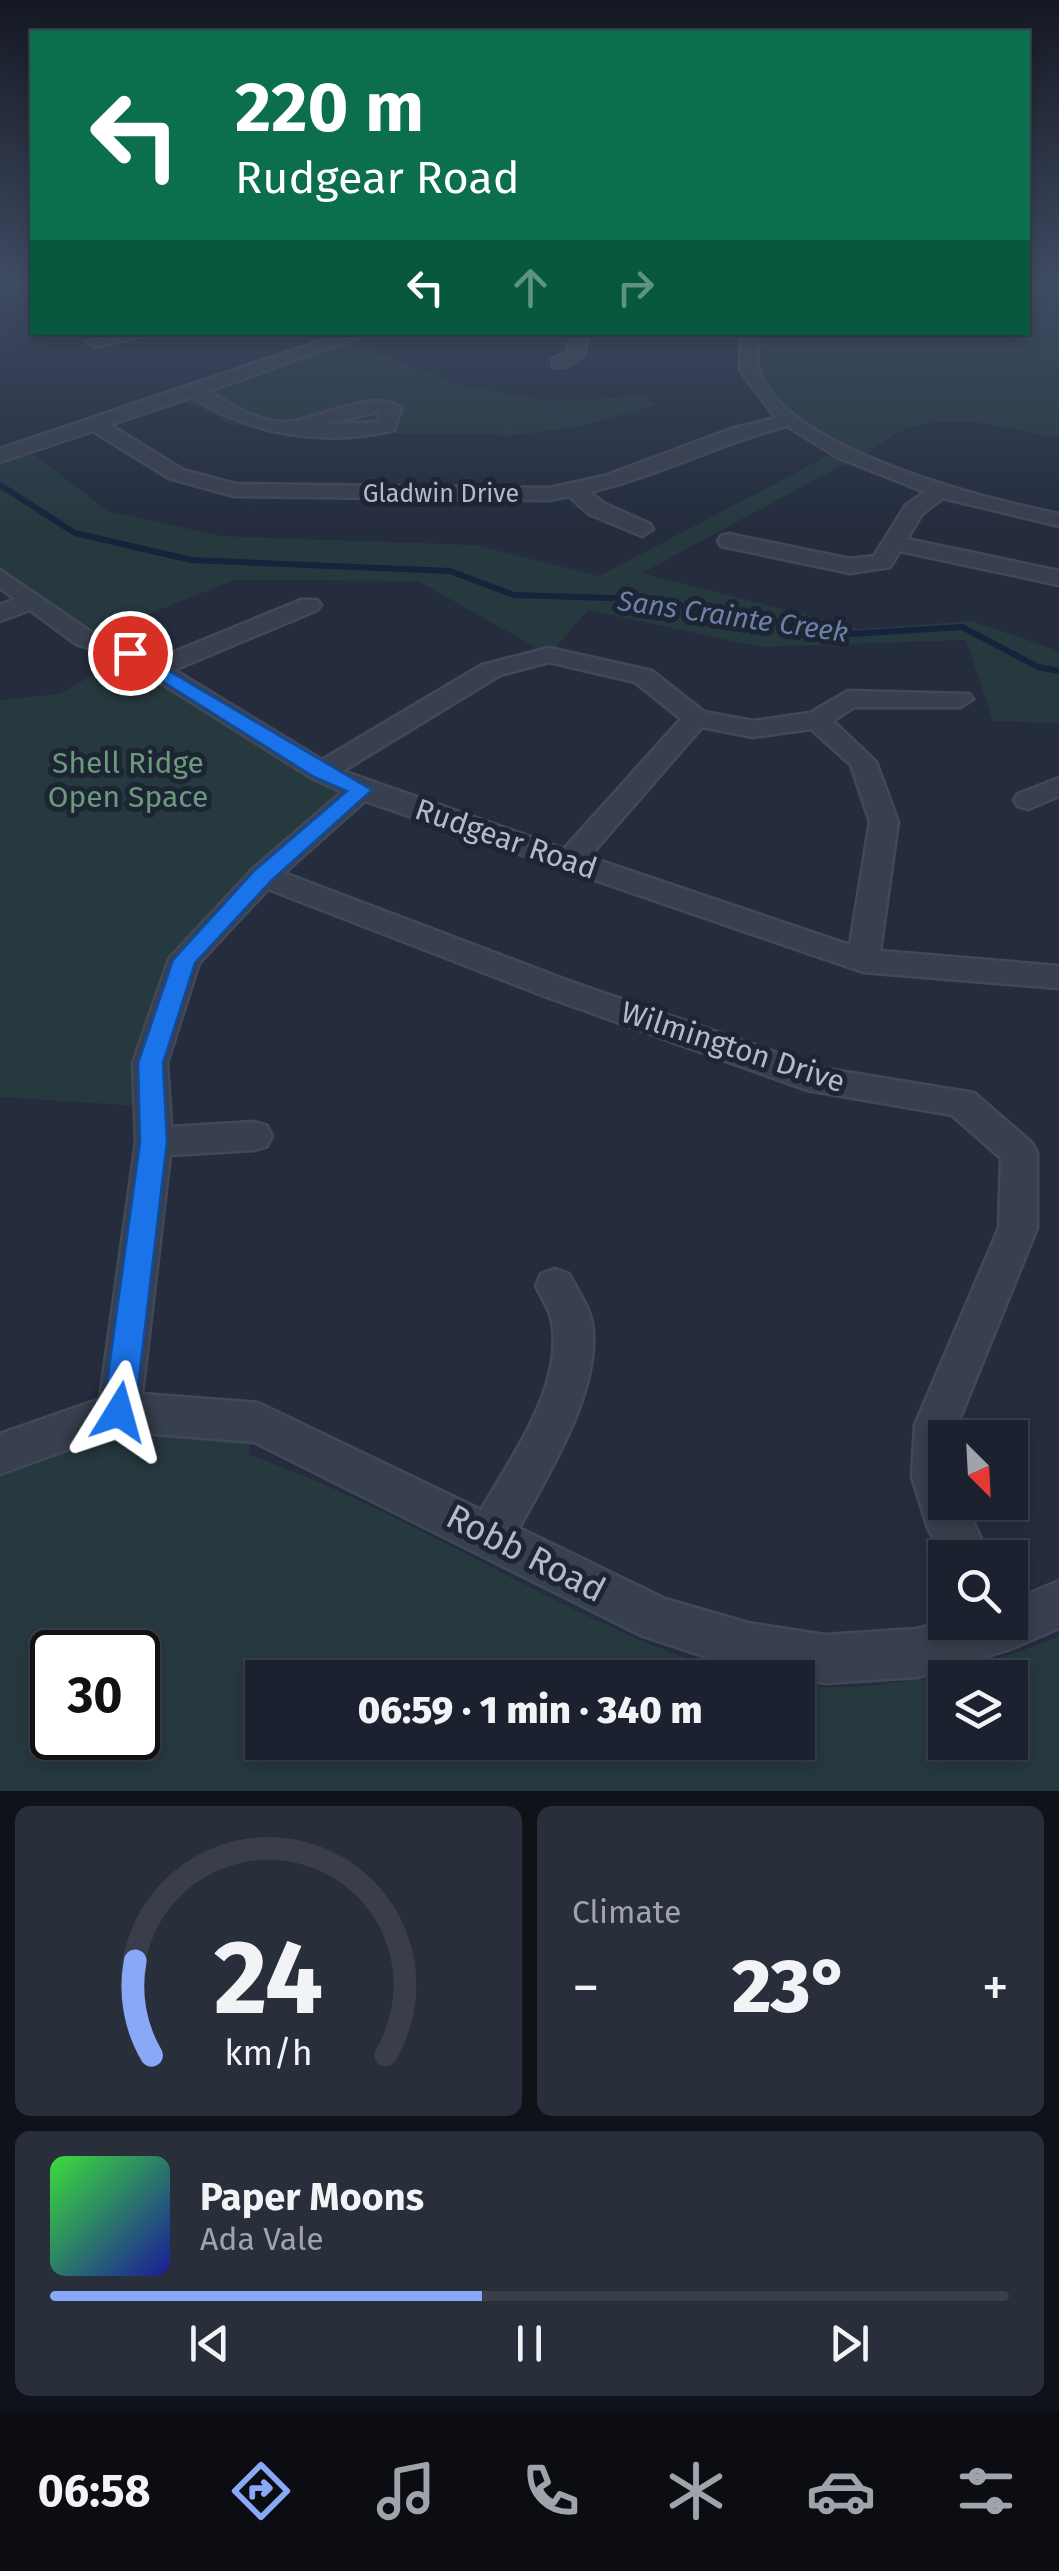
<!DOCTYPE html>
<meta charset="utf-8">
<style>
:root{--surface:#1b212e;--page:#282e3a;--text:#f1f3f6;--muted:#a0a3aa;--line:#393e4a;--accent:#89a9f8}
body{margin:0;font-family:"Fira Sans",sans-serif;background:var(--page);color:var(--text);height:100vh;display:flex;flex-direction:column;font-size:38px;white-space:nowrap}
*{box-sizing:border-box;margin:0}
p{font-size:32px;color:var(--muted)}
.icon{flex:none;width:55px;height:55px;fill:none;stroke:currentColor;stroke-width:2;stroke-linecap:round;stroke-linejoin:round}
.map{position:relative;height:1791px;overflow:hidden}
.drawer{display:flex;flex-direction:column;gap:15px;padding:15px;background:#0f1219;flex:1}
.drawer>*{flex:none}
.top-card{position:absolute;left:30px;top:30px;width:1000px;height:305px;border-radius:0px;box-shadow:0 5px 15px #0003,0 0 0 2px var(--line);background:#0b6e4f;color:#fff;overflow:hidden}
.needle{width:65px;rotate:156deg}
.buttons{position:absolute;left:928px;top:1420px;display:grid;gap:20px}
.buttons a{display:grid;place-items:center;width:100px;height:100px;border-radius:0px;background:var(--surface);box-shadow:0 5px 15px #0003,0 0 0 2px var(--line);font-size:50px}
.speed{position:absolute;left:30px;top:1630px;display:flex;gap:20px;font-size:50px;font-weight:700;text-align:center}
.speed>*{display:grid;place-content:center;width:130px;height:130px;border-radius:50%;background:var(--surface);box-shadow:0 5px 15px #0003,0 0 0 2px var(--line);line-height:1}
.speed .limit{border:5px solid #111;border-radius:15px;background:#fff;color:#111}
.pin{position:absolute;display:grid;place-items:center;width:85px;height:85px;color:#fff;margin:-42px;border:5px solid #fff;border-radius:50%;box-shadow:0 2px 10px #0007}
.me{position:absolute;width:110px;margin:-55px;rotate:8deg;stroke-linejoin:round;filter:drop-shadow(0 0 8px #0008)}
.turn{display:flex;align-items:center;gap:35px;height:210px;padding:0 40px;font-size:45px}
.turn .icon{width:130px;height:130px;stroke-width:2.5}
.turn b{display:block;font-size:70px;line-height:85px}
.lanes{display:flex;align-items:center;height:95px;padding:0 40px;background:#0003;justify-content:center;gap:50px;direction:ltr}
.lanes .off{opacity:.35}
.big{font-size:75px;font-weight:800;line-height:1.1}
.drawer .card{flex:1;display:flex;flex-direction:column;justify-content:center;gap:15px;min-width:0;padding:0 35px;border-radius:15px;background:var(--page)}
.drawer .dial{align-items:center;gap:0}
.dial svg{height:260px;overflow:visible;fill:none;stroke:var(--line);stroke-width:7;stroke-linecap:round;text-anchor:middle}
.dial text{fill:var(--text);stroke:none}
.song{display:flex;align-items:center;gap:30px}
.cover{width:120px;height:120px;border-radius:15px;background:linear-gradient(135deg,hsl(120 70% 55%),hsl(240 70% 35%))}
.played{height:10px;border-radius:5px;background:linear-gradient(90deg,var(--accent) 45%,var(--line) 45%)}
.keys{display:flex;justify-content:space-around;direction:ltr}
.heat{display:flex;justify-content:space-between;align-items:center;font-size:55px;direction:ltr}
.drawer .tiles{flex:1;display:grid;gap:15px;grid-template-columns:1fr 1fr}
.card:last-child{grid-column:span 2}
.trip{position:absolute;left:245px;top:1660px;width:570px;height:100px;border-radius:0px;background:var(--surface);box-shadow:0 5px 15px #0003,0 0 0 2px var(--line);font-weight:800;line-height:100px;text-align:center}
.menu{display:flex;height:160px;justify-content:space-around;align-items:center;background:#0b0d12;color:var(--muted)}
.menu .icon{width:70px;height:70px}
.menu .current{color:var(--accent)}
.menu b{font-size:45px;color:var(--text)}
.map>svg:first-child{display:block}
.green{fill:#26393f;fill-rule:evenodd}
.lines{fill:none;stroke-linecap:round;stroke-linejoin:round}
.stream{stroke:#17223c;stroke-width:6}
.minor-casing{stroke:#414857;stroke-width:5}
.minor{fill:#383f4e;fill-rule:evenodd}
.route{fill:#1a73e8;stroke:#114b97;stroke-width:2.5}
.labels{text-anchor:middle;stroke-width:10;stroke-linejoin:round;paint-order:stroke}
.far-street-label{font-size:25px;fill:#b4bac9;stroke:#1d2433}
.far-water-label{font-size:28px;font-style:italic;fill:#6c80a8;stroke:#1d2433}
.park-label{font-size:30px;fill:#6b9a7a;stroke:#1d2433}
.street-label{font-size:30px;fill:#b4bac9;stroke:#1d2433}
.near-street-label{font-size:35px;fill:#b4bac9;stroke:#1d2433}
</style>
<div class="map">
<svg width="1059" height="1791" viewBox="0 0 1059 1791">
<rect width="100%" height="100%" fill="#242c3e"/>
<path class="green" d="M1059,292V438C1006,429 946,408 896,434C871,448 866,460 835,469L642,573L861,629L971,621L1059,651V723L993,721L966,640L760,647L588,610L549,655L418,581L235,580L85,639L0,577V456L25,448L108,511L222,536L475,545L599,576L839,450L790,420L749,370L762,333L1028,332V293Z
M343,339L463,386L550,401L647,396L656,405L578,427L515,435L273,432L231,424L176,397Z
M130,653L361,790L185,959L153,1107L0,1097V700L60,694Z
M119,1412L258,1423L248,1454C345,1489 435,1538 526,1585C601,1623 677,1663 761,1677L262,1678V1742H798V1684C878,1698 984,1665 1059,1637V1791H0V1454ZM52,1652H138V1738H52ZM945,1678H1010V1742H945Z"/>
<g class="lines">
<path class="stream" d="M0,485L75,533L191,560L450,571L514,595L640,599L851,634L962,627L1038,667L1059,671"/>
<defs>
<path id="minor" d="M0,278H32V287L14,288L0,283Z
M1059,281V291L1028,293V283Z
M118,332H157L95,347L86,342Z
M347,332H373L209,391C232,406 260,424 289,422C319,419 378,387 401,409L394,430C324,447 252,435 192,397L110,425L183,470L235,484L549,488L604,476L731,429L776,418L740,370L741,332H759C758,344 755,361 759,371C786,450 986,499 1059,514V526L943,498L922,514L907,539L1059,571V585L900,551L890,567L850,573L721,546L718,541L721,536L729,534L850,559L874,556L906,505L925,492L837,457L787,426C720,443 657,477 589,492L605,504L650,524L653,529L642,536L589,514L569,496L549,500L234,496L169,478L93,431L0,462V449ZM380,411L379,422L323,425Z
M572,332H589L584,355L565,367H553V359L567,352Z
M0,570L94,634L139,648L157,659L301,600H317L321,605L317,610L174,670L322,760L482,665L549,648L652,671L704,712L753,721L810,713L848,691L969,694L973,699L960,707H854L833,721L876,762L898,822L880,951L1059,966V988L863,972L365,801L284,873L569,981L821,1068L974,1093L1032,1143L1037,1153V1228L957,1425V1438H945V1502H964L990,1558H945V1562L928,1528L912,1477L915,1425L999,1228L1001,1158L952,1115L807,1090L547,997L268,889L199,963L167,1063L171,1127L254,1122L267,1126L272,1136L267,1146L254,1150L170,1155L142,1394L258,1403L481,1510C511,1457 564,1386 552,1322C550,1309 541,1297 536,1286L541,1274L555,1269L569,1274C577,1290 589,1306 592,1324C602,1388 549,1473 519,1528L665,1599L748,1623L825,1635L917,1629L945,1621L1010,1622V1602L1059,1581V1628L1010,1649L917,1677L825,1683L748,1671L643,1636L254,1442L119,1431L0,1474V1434L100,1399L136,1142L133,1063L169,959L253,869L342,792L312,778L121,658L76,644L30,610L0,621V605L15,599L0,588ZM549,662L635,682L681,719L564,849L343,771L500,675ZM702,727L753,737L811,729L851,765L870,822L850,945L589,857Z
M1059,778V796L1028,809L1018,806L1014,800L1018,794Z"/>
</defs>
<use href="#minor" class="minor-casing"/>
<use href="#minor" class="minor"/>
</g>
<linearGradient id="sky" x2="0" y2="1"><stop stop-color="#141822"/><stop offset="0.53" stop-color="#3f4b63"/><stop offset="1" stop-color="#3f4b63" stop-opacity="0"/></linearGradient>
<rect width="1059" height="528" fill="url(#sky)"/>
<path class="route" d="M130,648L372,790L271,881L195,963L163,1063L167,1142L135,1412L130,1423L119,1427L108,1423L103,1412L140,1142L138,1063L173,960L255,870L347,791L314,777L124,657L121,653Z"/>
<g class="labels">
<g class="far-street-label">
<text x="441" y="502">Gladwin Drive</text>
</g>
<g class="far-water-label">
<text transform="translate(733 616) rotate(8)" y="10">Sans Crainte Creek</text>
</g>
<g class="park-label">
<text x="128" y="773">Shell Ridge<tspan x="128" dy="34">Open Space</tspan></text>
</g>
<g class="street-label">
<text transform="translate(506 839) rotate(19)" y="10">Rudgear Road</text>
<text transform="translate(733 1047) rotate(18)" y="10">Wilmington Drive</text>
</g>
<g class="near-street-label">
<text transform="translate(526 1553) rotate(27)" y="12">Robb Road</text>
</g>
</g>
</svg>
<div class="buttons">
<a><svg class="needle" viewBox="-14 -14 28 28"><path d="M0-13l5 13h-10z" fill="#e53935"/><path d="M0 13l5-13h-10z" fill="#a0a3aa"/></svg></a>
<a><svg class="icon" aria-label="search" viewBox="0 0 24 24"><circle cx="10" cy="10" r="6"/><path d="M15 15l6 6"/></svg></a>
<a><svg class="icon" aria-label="layers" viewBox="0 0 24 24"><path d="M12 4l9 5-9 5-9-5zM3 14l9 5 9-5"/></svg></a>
</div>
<div class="speed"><div class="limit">30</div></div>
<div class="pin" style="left:130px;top:653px;background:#d93025"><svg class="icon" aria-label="arrive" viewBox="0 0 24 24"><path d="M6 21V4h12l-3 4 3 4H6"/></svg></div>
<svg class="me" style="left:119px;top:1412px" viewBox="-20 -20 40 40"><path d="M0-17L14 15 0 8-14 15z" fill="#1a73e8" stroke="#fff" stroke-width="4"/></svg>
<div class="trip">06:59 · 1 min · 340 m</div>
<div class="top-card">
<div class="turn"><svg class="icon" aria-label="left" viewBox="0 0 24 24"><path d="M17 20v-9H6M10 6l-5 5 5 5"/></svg><div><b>220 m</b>Rudgear Road</div></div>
<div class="lanes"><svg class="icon" aria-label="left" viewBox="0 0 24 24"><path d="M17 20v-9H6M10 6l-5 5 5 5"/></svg><svg class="icon off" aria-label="ahead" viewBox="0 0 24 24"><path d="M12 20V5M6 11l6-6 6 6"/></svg><svg class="icon off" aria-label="right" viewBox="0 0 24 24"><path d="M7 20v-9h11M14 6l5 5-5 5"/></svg></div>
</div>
</div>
<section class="drawer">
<div class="tiles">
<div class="card dial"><svg viewBox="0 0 100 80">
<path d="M14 69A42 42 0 1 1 86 69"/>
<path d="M14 69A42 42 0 0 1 9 40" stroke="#89a9f8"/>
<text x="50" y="56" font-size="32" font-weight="700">24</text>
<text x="50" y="72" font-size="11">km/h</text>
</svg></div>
<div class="card"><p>Climate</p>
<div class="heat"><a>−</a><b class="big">23°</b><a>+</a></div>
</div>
<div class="card">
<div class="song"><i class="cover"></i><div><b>Paper Moons</b><p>Ada Vale</p></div></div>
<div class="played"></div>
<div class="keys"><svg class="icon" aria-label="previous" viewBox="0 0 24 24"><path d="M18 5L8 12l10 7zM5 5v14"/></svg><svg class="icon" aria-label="pause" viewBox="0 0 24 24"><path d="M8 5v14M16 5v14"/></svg><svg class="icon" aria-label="next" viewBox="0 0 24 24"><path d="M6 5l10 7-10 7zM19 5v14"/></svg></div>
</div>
</div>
</section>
<nav class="menu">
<b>06:58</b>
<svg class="icon current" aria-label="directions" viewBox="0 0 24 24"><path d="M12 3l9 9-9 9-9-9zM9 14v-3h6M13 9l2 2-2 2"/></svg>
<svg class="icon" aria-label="music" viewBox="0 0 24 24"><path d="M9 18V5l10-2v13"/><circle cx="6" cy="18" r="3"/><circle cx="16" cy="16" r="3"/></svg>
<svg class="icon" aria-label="phone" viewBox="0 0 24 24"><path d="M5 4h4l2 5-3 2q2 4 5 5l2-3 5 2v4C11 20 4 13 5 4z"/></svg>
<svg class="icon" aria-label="climate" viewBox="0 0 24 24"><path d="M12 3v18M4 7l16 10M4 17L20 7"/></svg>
<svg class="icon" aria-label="car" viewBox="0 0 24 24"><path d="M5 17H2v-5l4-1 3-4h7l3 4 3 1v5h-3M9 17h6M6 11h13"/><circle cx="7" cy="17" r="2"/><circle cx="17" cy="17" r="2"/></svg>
<svg class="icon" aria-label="filters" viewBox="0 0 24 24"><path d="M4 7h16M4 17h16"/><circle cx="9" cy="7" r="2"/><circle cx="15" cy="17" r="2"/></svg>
</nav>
